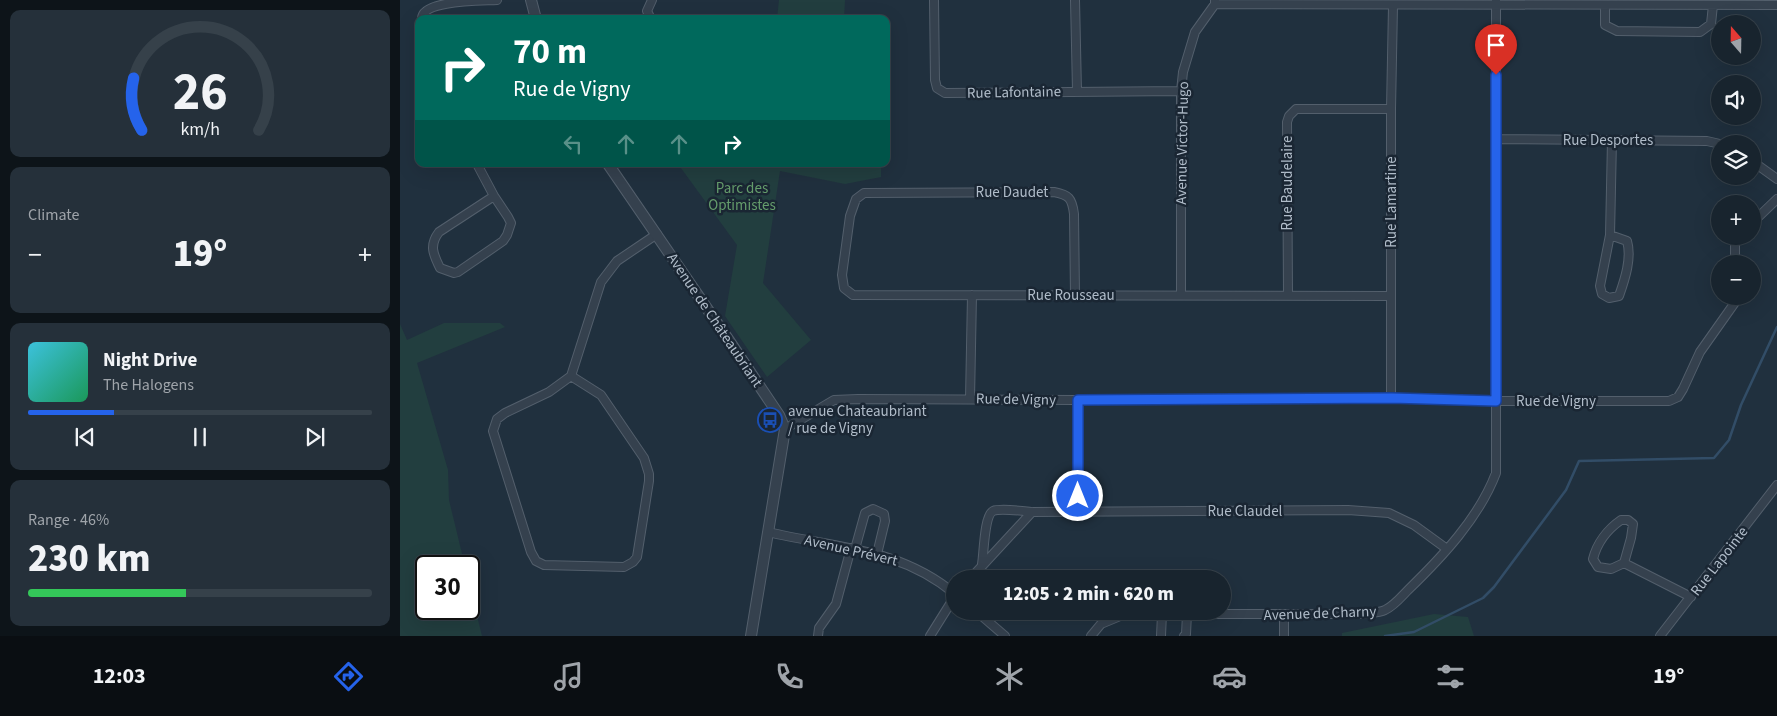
<!DOCTYPE html>
<meta charset="utf-8">
<style>
:root{--surface:#18242e;--page:#25303a;--text:#f1f3f6;--muted:#9fa4aa;--line:#36414a;--accent:#2563eb}
body{margin:0;font-family:"Source Sans 3",sans-serif;background:var(--page);color:var(--text);height:100vh;display:flex;flex-direction:column;font-size:19px;white-space:nowrap}
*{box-sizing:border-box;margin:0}
p{font-size:16px;color:var(--muted)}
.icon{flex:none;width:28px;height:28px;fill:none;stroke:currentColor;stroke-width:2;stroke-linecap:round;stroke-linejoin:round}
.map{position:relative;flex:1;overflow:hidden}
.details{display:flex;flex-direction:column;gap:10px;padding:10px;background:#0d1419;width:400px}
.details>*{flex:none}
.banner{position:absolute;left:15px;top:15px;width:475px;height:152px;border-radius:10px;box-shadow:0 5px 20px #0002,0 0 0 1px var(--line);background:#00695c;color:#fff;overflow:hidden}
.needle{width:32px;rotate:340deg}
.fabs{position:absolute;left:1311px;top:15px;display:grid;gap:10px}
.fabs a{display:grid;place-items:center;width:50px;height:50px;border-radius:50%;background:var(--surface);box-shadow:0 5px 20px #0002,0 0 0 1px var(--line);font-size:25px}
.speed{position:absolute;left:15px;top:555px;display:flex;gap:10px;font-size:25px;font-weight:700;text-align:center}
.speed>*{display:grid;place-content:center;width:65px;height:65px;border-radius:50%;background:var(--surface);box-shadow:0 5px 20px #0002,0 0 0 1px var(--line);line-height:1}
.speed .limit{border:2px solid #111;border-radius:8px;background:#fff;color:#111}
.pin{position:absolute;display:grid;place-items:center;width:42px;height:42px;color:#fff;margin:-51px -21px;border-radius:50% 50% 50% 0;rotate:-45deg;box-shadow:0 0 5px #0007}
.pin .icon{rotate:45deg}
.me{position:absolute;width:55px;margin:-28px;rotate:0deg;stroke-linejoin:round;filter:drop-shadow(0 0 4px #0008)}
.turn{display:flex;align-items:center;gap:18px;height:105px;padding:0 15px;font-size:22px}
.turn .icon{width:65px;height:65px;stroke-width:2.5}
.turn b{display:block;font-size:35px;line-height:42px}
.lanes{display:flex;align-items:center;height:48px;padding:0 15px;background:#0003;justify-content:center;gap:25px;direction:ltr}
.lanes .off{opacity:.35}
.big{font-size:38px;font-weight:800;line-height:1.1}
.details .widget{flex:1;display:flex;flex-direction:column;justify-content:center;gap:8px;min-width:0;padding:0 18px;border-radius:10px;background:var(--page)}
.details .dial{align-items:center;gap:0}
.dial svg{height:130px;overflow:visible;fill:none;stroke:var(--line);stroke-width:7;stroke-linecap:round;text-anchor:middle}
.dial text{fill:var(--text);stroke:none}
.song{display:flex;align-items:center;gap:15px}
.cover{width:60px;height:60px;border-radius:8px;background:linear-gradient(135deg,hsl(190 70% 55%),hsl(150 70% 35%))}
.played{height:5px;border-radius:2px;background:linear-gradient(90deg,var(--accent) 25%,var(--line) 25%)}
.keys{display:flex;justify-content:space-around;direction:ltr}
.heat{display:flex;justify-content:space-between;align-items:center;font-size:28px;direction:ltr}
.charge{height:8px;border-radius:4px;background:linear-gradient(90deg,#34c759 46%,var(--line) 0)}
.trip{position:absolute;left:546px;top:570px;width:285px;height:50px;border-radius:25px;background:var(--surface);box-shadow:0 5px 20px #0002,0 0 0 1px var(--line);font-weight:800;line-height:50px;text-align:center}
.dock{display:flex;height:80px;justify-content:space-around;align-items:center;background:#0a0e12;color:var(--muted)}
.dock .icon{width:35px;height:35px}
.dock .on{color:var(--accent)}
.dock b{font-size:22px;color:var(--text)}
main{display:flex;flex:1;min-height:0}
.map>svg:first-child{display:block}
.green{fill:#223e3f}
.lines{fill:none;stroke-linecap:round;stroke-linejoin:round}
.stream{stroke:#324d67;stroke-width:2.5}
.minor-casing{stroke:#535f6c;stroke-width:10}
.tertiary-casing{stroke:#535f6c;stroke-width:12}
.minor{stroke:#35414e;stroke-width:8}
.tertiary{stroke:#35414e;stroke-width:10}
.route-casing{stroke:#184099;stroke-width:12}
.route{stroke:#2563eb;stroke-width:9}
.labels{text-anchor:middle;stroke-width:5;stroke-linejoin:round;paint-order:stroke}
.street-label{font-size:15px;fill:#b0bcc9;stroke:#1a2633}
.park-label{font-size:15px;fill:#659d6c;stroke:#1a2633}
.poi-label{font-size:15px;fill:#b0bcc9;stroke:#1a2633;text-anchor:start}
</style>
<main>
<section class="details">
<div class="widget dial"><svg viewBox="0 0 100 80">
<path d="M14 69A42 42 0 1 1 86 69"/>
<path d="M14 69A42 42 0 0 1 9 37" stroke="#2563eb"/>
<text x="50" y="56" font-size="32" font-weight="700">26</text>
<text x="50" y="72" font-size="11">km/h</text>
</svg></div>
<div class="widget"><p>Climate</p>
<div class="heat"><a>−</a><b class="big">19°</b><a>+</a></div>
</div>
<div class="widget">
<div class="song"><i class="cover"></i><div><b>Night Drive</b><p>The Halogens</p></div></div>
<div class="played"></div>
<div class="keys"><svg class="icon" aria-label="previous" viewBox="0 0 24 24"><path d="M18 5L8 12l10 7zM5 5v14"/></svg><svg class="icon" aria-label="pause" viewBox="0 0 24 24"><path d="M8 5v14M16 5v14"/></svg><svg class="icon" aria-label="next" viewBox="0 0 24 24"><path d="M6 5l10 7-10 7zM19 5v14"/></svg></div>
</div>
<div class="widget"><p>Range · 46%</p><b class="big">230 km</b><div class="charge"></div></div>
</section>
<div class="map">
<svg width="1377" height="636" viewBox="0 0 1377 636">
<rect width="100%" height="100%" fill="#20303e"/>
<path class="green" d="M379,0H445L444,19H377Z
M278,164H481V177L445,184L380,171L363,283L411,340L367,377L325,316L337,245Z
M44,323H100L105,327L17,363L48,470L49,500L65,566H26V609H69V583L82,636H0V324L7,340Z
M1034,614L1068,617L1074,636H942V633Z"/>
<g class="lines">
<path class="stream" d="M985,636L1014,632L1083,598L1094,587L1166,490L1179,461L1314,458L1329,440L1341,405L1377,327"/>
<defs>
<path id="minor" d="M534,0L535,80L537,88L545,93L781,91
M675,0L677,91
M815,4C1002,6 1189,4 1377,5
M1205,6V25L1217,31L1300,32L1311,24L1313,5
M22,19C21,0 81,1 97,0
M251,19L247,11L252,0
M1096,139L1307,141L1320,144
M1352,161L1377,179
M77,164L94,196L108,217L111,223L107,235L103,241L58,272L54,273L40,268C33,254 29,245 39,232L94,196
M1352,223L1377,199
M1210,235L1227,241C1232,258 1225,279 1219,296L1209,298L1202,294L1200,286L1210,235L1212,140
M1335,264V241L1340,236
M781,294V91L783,72L795,32L815,4V0
M675,295L674,214C672,198 669,195 654,192L464,193L456,199L450,216L442,275L444,288L453,295C632,296 812,295 991,296
M888,295L887,122L889,116L896,109H991
M171,376L201,395L244,458L249,474V481L237,557L233,562L224,567L144,565L136,561L131,552L93,431L97,419L105,413L149,392L171,376L201,282L217,261L257,234
M991,398V109L993,6
M570,399L572,295
M678,400V511
M385,429L434,400L458,399L678,400L991,398L1096,401H1269L1278,397L1283,389L1300,352L1336,301V296
M1221,520H1228L1233,524L1231,538L1224,563L1211,569L1198,567L1193,559C1197,543 1208,529 1221,520Z
M368,532C435,548 499,547 555,594
M455,549L465,513L473,509L484,514L485,521L477,554
M1224,563L1291,597
M582,564C584,553 584,516 593,511C600,508 623,511 632,512L948,510L989,513L1014,525L1047,549
M570,579L632,512
M576,611L605,636
M884,615V636
M418,636L419,628L436,604L451,548
M530,636L555,596
M691,636L701,624L725,614H963C969,613 979,613 985,610C994,606 1002,596 1008,590C1042,557 1079,518 1096,473V0
M761,636L762,614
M784,636L786,634L787,614
M1260,636L1377,485"/>
<path id="tertiary" d="M131,0L136,19
M208,164L330,342L379,415L385,429L351,636"/>
</defs>
<use href="#minor" class="minor-casing"/>
<use href="#tertiary" class="tertiary-casing"/>
<use href="#minor" class="minor"/>
<use href="#tertiary" class="tertiary"/>
</g>
<g class="lines">
<defs>
<path id="route" d="M678,496V400L992,398L1096,401V75"/>
</defs>
<use href="#route" class="route-casing"/>
<use href="#route" class="route"/>
</g>
<defs>
<symbol id="bus-ring" viewBox="-11 -11 22 22"><circle r="9.5" fill="#1a2633" stroke="#1a4fb4" stroke-width="1.5"/><path d="M-5-6H5V4H4V6H2V4H-2V6H-4V4H-5ZM-3.5-4V0h7V-4ZM-3.5 1.2v1.5H-2V1.2ZM2 1.2v1.5H3.5V1.2Z" fill="#1a4fb4"/></symbol>
</defs>
<g fill-rule="evenodd">
<use href="#bus-ring" x="356" y="406" width="28" height="28"/>
</g>
<g class="labels">
<g class="street-label">
<text transform="translate(614 92) rotate(-1)" y="5">Rue Lafontaine</text>
<text x="1208" y="145">Rue Desportes</text>
<text transform="translate(782 143) rotate(-89)" y="5">Avenue Victor-Hugo</text>
<text transform="translate(887 183) rotate(-90)" y="5">Rue Baudelaire</text>
<text x="612" y="197">Rue Daudet</text>
<text transform="translate(991 202) rotate(-90)" y="5">Rue Lamartine</text>
<text x="671" y="300">Rue Rousseau</text>
<text transform="translate(315 320) rotate(56)" y="5">Avenue de Châteaubriant</text>
<text transform="translate(616 399) rotate(1)" y="5">Rue de Vigny</text>
<text x="1156" y="406">Rue de Vigny</text>
<text x="845" y="516">Rue Claudel</text>
<text transform="translate(451 550) rotate(13)" y="5">Avenue Prévert</text>
<text transform="translate(1319 561) rotate(-52)" y="5">Rue Lapointe</text>
<text transform="translate(920 613) rotate(-2)" y="5">Avenue de Charny</text>
</g>
<g class="park-label">
<text x="342" y="193">Parc des<tspan x="342" dy="17">Optimistes</tspan></text>
</g>
<g class="poi-label">
<text x="388" y="416">avenue Chateaubriant<tspan x="388" dy="17">/ rue de Vigny</tspan></text>
</g>
</g>
</svg>
<div class="fabs">
<a><svg class="needle" viewBox="-14 -14 28 28"><path d="M0-13l5 13h-10z" fill="#e53935"/><path d="M0 13l5-13h-10z" fill="#9fa4aa"/></svg></a>
<a><svg class="icon" aria-label="sound" viewBox="0 0 24 24"><path d="M4 9h4l5-4v14l-5-4H4zM17 9q2 3 0 6"/></svg></a>
<a><svg class="icon" aria-label="layers" viewBox="0 0 24 24"><path d="M12 4l9 5-9 5-9-5zM3 14l9 5 9-5"/></svg></a>
<a>+</a>
<a>−</a>
</div>
<div class="speed"><div class="limit">30</div></div>
<div class="pin" style="left:1096px;top:75px;background:#d93025"><svg class="icon" aria-label="arrive" viewBox="0 0 24 24"><path d="M6 21V4h12l-3 4 3 4H6"/></svg></div>
<svg class="me" style="left:678px;top:496px" viewBox="-20 -20 40 40"><circle r="17" fill="#2563eb" stroke="#fff" stroke-width="3"/><path d="M0-11L8 9 0 5-8 9z" fill="#fff"/></svg>
<div class="trip">12:05 · 2 min · 620 m</div>
<div class="banner">
<div class="turn"><svg class="icon" aria-label="right" viewBox="0 0 24 24"><path d="M7 20v-9h11M14 6l5 5-5 5"/></svg><div><b>70 m</b>Rue de Vigny</div></div>
<div class="lanes"><svg class="icon off" aria-label="left" viewBox="0 0 24 24"><path d="M17 20v-9H6M10 6l-5 5 5 5"/></svg><svg class="icon off" aria-label="ahead" viewBox="0 0 24 24"><path d="M12 20V5M6 11l6-6 6 6"/></svg><svg class="icon off" aria-label="ahead" viewBox="0 0 24 24"><path d="M12 20V5M6 11l6-6 6 6"/></svg><svg class="icon" aria-label="right" viewBox="0 0 24 24"><path d="M7 20v-9h11M14 6l5 5-5 5"/></svg></div>
</div>
</div>
</main>
<nav class="dock">
<b>12:03</b>
<svg class="icon on" aria-label="directions" viewBox="0 0 24 24"><path d="M12 3l9 9-9 9-9-9zM9 14v-3h6M13 9l2 2-2 2"/></svg>
<svg class="icon" aria-label="music" viewBox="0 0 24 24"><path d="M9 18V5l10-2v13"/><circle cx="6" cy="18" r="3"/><circle cx="16" cy="16" r="3"/></svg>
<svg class="icon" aria-label="phone" viewBox="0 0 24 24"><path d="M5 4h4l2 5-3 2q2 4 5 5l2-3 5 2v4C11 20 4 13 5 4z"/></svg>
<svg class="icon" aria-label="climate" viewBox="0 0 24 24"><path d="M12 3v18M4 7l16 10M4 17L20 7"/></svg>
<svg class="icon" aria-label="car" viewBox="0 0 24 24"><path d="M5 17H2v-5l4-1 3-4h7l3 4 3 1v5h-3M9 17h6M6 11h13"/><circle cx="7" cy="17" r="2"/><circle cx="17" cy="17" r="2"/></svg>
<svg class="icon" aria-label="filters" viewBox="0 0 24 24"><path d="M4 7h16M4 17h16"/><circle cx="9" cy="7" r="2"/><circle cx="15" cy="17" r="2"/></svg>
<b>19°</b>
</nav>
